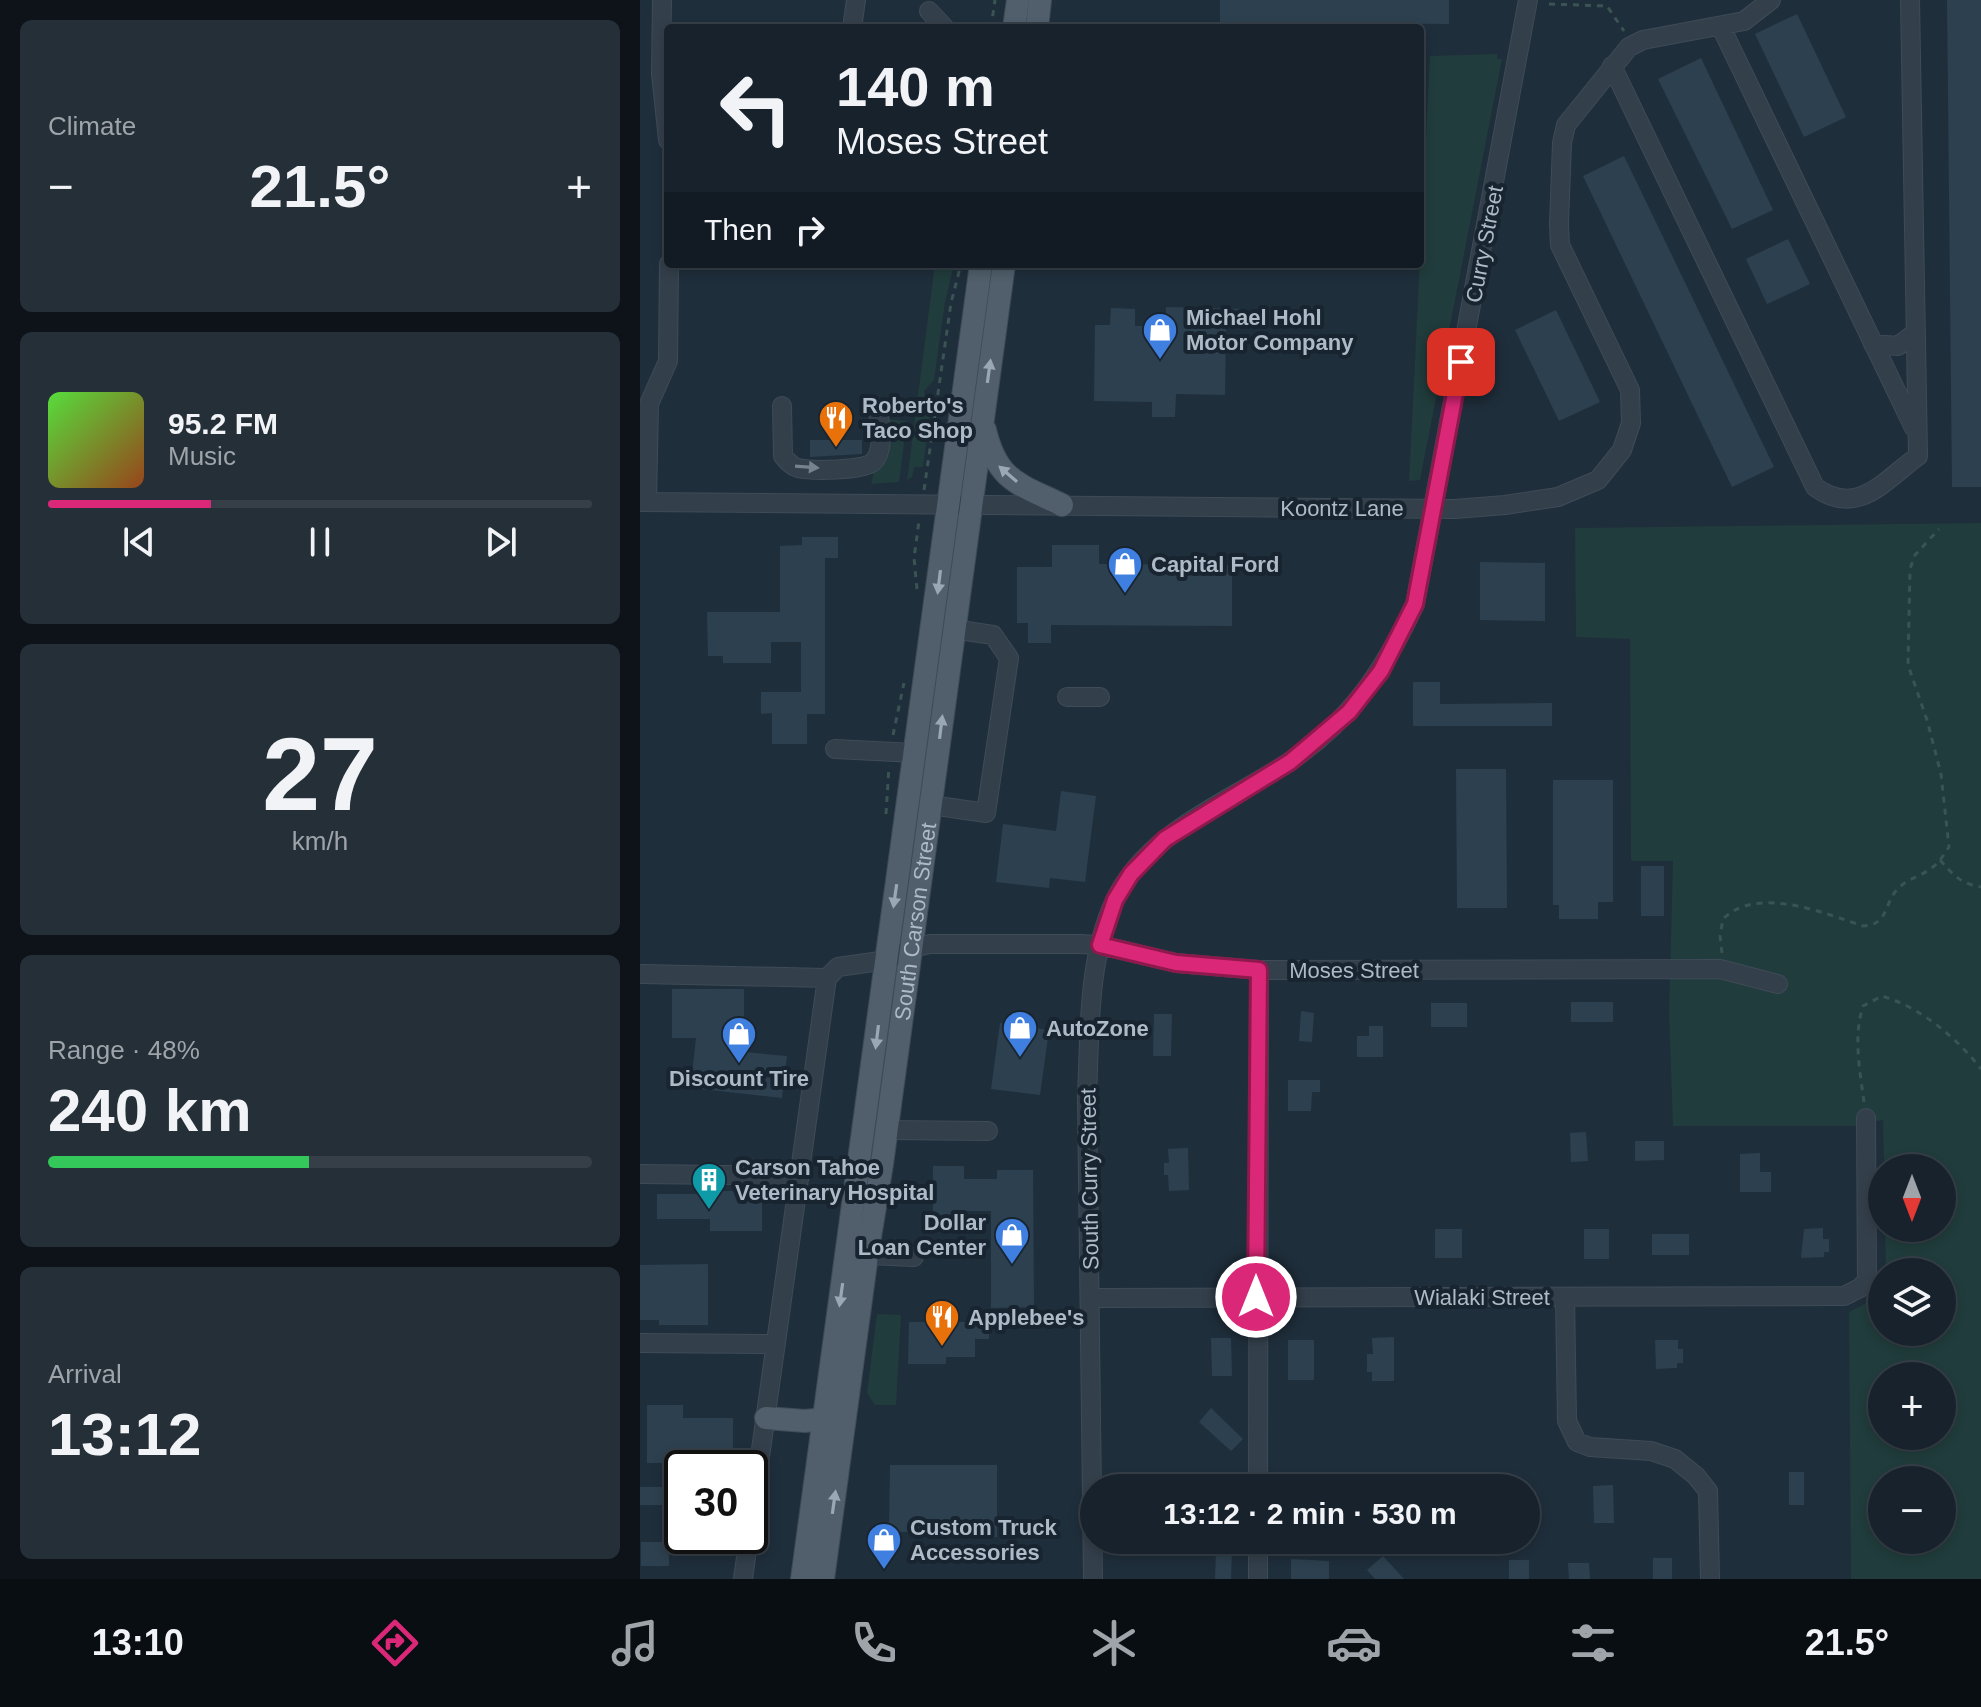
<!DOCTYPE html>
<meta charset="utf-8">
<style>
:root{--surface:#17222c;--page:#242f38;--text:#f1f3f6;--muted:#9ea4a9;--line:#363f48;--accent:#db2777}
body{margin:0;font-family:Helvetica,sans-serif;background:var(--page);color:var(--text);height:100vh;display:flex;flex-direction:column;font-size:30px;white-space:nowrap}
*{box-sizing:border-box;margin:0}
p{font-size:26px;color:var(--muted)}
.icon{flex:none;width:44px;height:44px;fill:none;stroke:currentColor;stroke-width:2;stroke-linecap:round;stroke-linejoin:round}
.map{position:relative;flex:1;overflow:hidden}
.sheet{display:flex;flex-direction:column;gap:20px;padding:20px;background:#0d1318;width:640px}
.sheet>*{flex:none}
.top-card{position:absolute;left:24px;top:24px;width:760px;height:244px;border-radius:8px;box-shadow:0 4px 12px #0003,0 0 0 2px var(--line);background:#17222c;color:var(--text);overflow:hidden}
.needle{width:52px;rotate:180deg}
.fabs{position:absolute;left:1228px;top:1154px;display:grid;gap:16px}
.fabs a{display:grid;place-items:center;width:88px;height:88px;border-radius:50%;background:var(--surface);box-shadow:0 4px 12px #0003,0 0 0 2px var(--line);font-size:40px}
.speed{position:absolute;left:24px;top:1450px;display:flex;gap:16px;font-size:40px;font-weight:700;text-align:center}
.speed>*{display:grid;place-content:center;width:104px;height:104px;border-radius:50%;background:var(--surface);box-shadow:0 4px 12px #0003,0 0 0 2px var(--line);line-height:1}
.speed .limit{border:4px solid #111;border-radius:12px;background:#fff;color:#111}
.pin{position:absolute;display:grid;place-items:center;width:68px;height:68px;color:#fff;margin:-34px;border-radius:16px;box-shadow:0 4px 12px #0006}
.me{position:absolute;width:88px;margin:-44px;rotate:0deg;stroke-linejoin:round;filter:drop-shadow(0 0 6px #0008)}
.turn{display:flex;align-items:center;gap:28px;height:168px;padding:0 40px;font-size:36px}
.turn .icon{width:104px;height:104px;stroke-width:2.5}
.turn b{display:block;font-size:56px;line-height:68px}
.then{display:flex;align-items:center;height:76px;padding:0 40px;background:#0003;gap:16px;font-size:30px}
.big{font-size:60px;font-weight:700;line-height:1.1}
.sheet .card{flex:1;display:flex;flex-direction:column;justify-content:center;gap:12px;min-width:0;padding:0 28px;border-radius:12px;background:var(--page)}
.sheet .dial{align-items:center;gap:0}
.dial b{font-size:104px;line-height:1}
.song{display:flex;align-items:center;gap:24px}
.cover{width:96px;height:96px;border-radius:12px;background:linear-gradient(135deg,hsl(110 70% 55%),hsl(20 70% 35%))}
.played{height:8px;border-radius:4px;background:linear-gradient(90deg,var(--accent) 30%,var(--line) 30%)}
.keys{display:flex;justify-content:space-around;direction:ltr}
.heat{display:flex;justify-content:space-between;align-items:center;font-size:44px;direction:ltr}
.charge{height:12px;border-radius:6px;background:linear-gradient(90deg,#34c759 48%,var(--line) 0)}
.trip{position:absolute;left:440px;top:1474px;width:460px;height:80px;border-radius:40px;background:var(--surface);box-shadow:0 4px 12px #0003,0 0 0 2px var(--line);font-weight:700;line-height:80px;text-align:center}
.tab-bar{display:flex;height:128px;justify-content:space-around;align-items:center;background:#090e12;color:var(--muted)}
.tab-bar .icon{width:56px;height:56px}
.tab-bar .on{color:var(--accent)}
.tab-bar b{font-size:36px;color:var(--text)}
main{display:flex;flex:1;min-height:0}
.map>svg:first-child{display:block}
.green{fill:#213c3c;fill-rule:evenodd}
.building{fill:#2d404f}
.lines{fill:none;stroke-linecap:round;stroke-linejoin:round}
.minor-casing{stroke:#3f4b57;stroke-width:20}
.major-casing{stroke:#3f4b57;stroke-width:24}
.path{stroke:#395453;stroke-width:3;stroke-dasharray:6 6;stroke-linecap:butt}
.minor{stroke:#333f4b;stroke-width:18}
.major{stroke:#505f6b;stroke-width:22}
.oneway{fill:#9aa8b5}
.oneway2{fill:#76838f}
.route-casing{stroke:#8e194d;stroke-width:20}
.route{stroke:#db2777;stroke-width:14}
.labels{text-anchor:middle;stroke-width:8;stroke-linejoin:round;paint-order:stroke}
.street-label{font-size:22px;fill:#adbac7;stroke:#18242f}
.poi-label{font-size:22px;font-weight:bold;fill:#adbac7;stroke:#18242f;text-anchor:start}
</style>
<main>
<section class="sheet">
<div class="card"><p>Climate</p>
<div class="heat"><a>−</a><b class="big">21.5°</b><a>+</a></div>
</div>
<div class="card">
<div class="song"><i class="cover"></i><div><b>95.2 FM</b><p>Music</p></div></div>
<div class="played"></div>
<div class="keys"><svg class="icon" aria-label="previous" viewBox="0 0 24 24"><path d="M18 5L8 12l10 7zM5 5v14"/></svg><svg class="icon" aria-label="pause" viewBox="0 0 24 24"><path d="M8 5v14M16 5v14"/></svg><svg class="icon" aria-label="next" viewBox="0 0 24 24"><path d="M6 5l10 7-10 7zM19 5v14"/></svg></div>
</div>
<div class="card dial"><b>27</b><p>km/h</p></div>
<div class="card"><p>Range · 48%</p><b class="big">240 km</b><div class="charge"></div></div>
<div class="card"><p>Arrival</p><b class="big">13:12</b></div>
</section>
<div class="map">
<svg width="1341" height="1579" viewBox="0 0 1341 1579">
<rect width="100%" height="100%" fill="#1f2e3b"/>
<path class="green" d="M857,54V59H862L780,480L769,481L790,56Z
M295,264H314L305,302L294,380L284,391L287,403L291,405L283,467H274L272,477L267,480Z
M247,419L267,421L259,482L231,484Z
M1341,523V1579H1211L1209,1312L1232,1300L1242,1287V1332H1302V1272H1246L1245,1228H1302V1168H1244L1243,1120L1214,1126H1033L1029,1013L1033,861H991L990,639L936,637L935,528ZM1242,1376H1302V1436H1242ZM1242,1480H1302V1540H1242Z
M237,1314L261,1315L256,1405H235L227,1393Z"/>
<path class="building" d="M580,0H809V24L580,22Z
M1307,0H1341V487H1312Z
M1157,14L1206,117L1164,137L1115,34Z
M1061,58L1133,210L1092,229L1018,79Z
M984,156L1134,467L1092,487L943,176Z
M1148,239L1170,284L1127,304L1106,259Z
M526,307L602,309V329H586L585,395L536,394L535,417H512V402L454,401L455,325H470L471,308L495,309V326H525Z
M916,310L960,402L919,421L875,330Z
M170,440H222V454L170,457Z
M162,537H198V558H185V714H167V744H132V713L121,714V692H161V642H131V663H83V656H68L67,612H140V546L162,545Z
M412,545H459V564L592,565V626L411,625V643H388V623H377V567H412Z
M840,562L905,563V621L840,620Z
M773,682H800V704L912,703V726H773Z
M816,769H866L867,908H817Z
M913,780H973V902H958V919H919V905H913Z
M421,791L456,796L445,882L410,878L409,888L356,882L363,824L416,831Z
M1001,866H1024V916H1001Z
M32,989H104V1052L147,1056L142,1098L61,1089L62,1076L52,1074L56,1038H32Z
M931,1002H973V1022H931Z
M791,1003H827V1027H791Z
M661,1011L674,1013L672,1042L659,1041Z
M514,1014H532L531,1056H513Z
M360,1023L409,1030L400,1095L351,1089Z
M729,1026H743V1057H717V1036H729Z
M648,1080H680V1092H672L671,1111H648Z
M946,1132L948,1161L931,1162L930,1133Z
M995,1141H1024V1160L995,1161Z
M548,1148L549,1190L529,1191L528,1175H524V1163H529L528,1149Z
M1120,1153V1172H1131V1192H1100V1154Z
M293,1166H324V1179H357V1170H393L394,1307L351,1308V1211H324V1224H293Z
M63,1191H122V1231H70V1219H17V1194H63Z
M1183,1228V1239H1189V1252H1184V1257L1161,1258L1164,1229Z
M795,1229H822V1258H795Z
M944,1229H969V1259H944Z
M1012,1234H1049V1255H1012Z
M68,1264V1325H19V1320H0V1265Z
M269,1322H349V1339H335V1357H306V1364H268Z
M754,1337V1381H732V1372H727V1354H733L732,1338Z
M571,1338H591L592,1376H572Z
M648,1340H674V1380H648Z
M1015,1340H1038V1349H1043V1363H1037V1368L1016,1369Z
M7,1405H43V1418H93V1452L30,1451V1463H7Z
M571,1408L603,1439L591,1451L559,1422Z
M250,1465H357V1537H290V1532H249Z
M1149,1472H1164V1505H1149Z
M973,1485L974,1523H954L953,1486Z
M0,1487H31V1505H0Z
M1,1542H29V1566H1Z
M576,1550L592,1551L591,1579H575Z
M743,1556L764,1579H735L727,1570Z
M1013,1558H1032V1579H1013Z
M651,1559L689,1561V1579H651Z
M869,1560H889V1579H869Z
M928,1563H949L950,1579H929Z"/>
<g class="lines">
<defs>
<path id="minor" d="M22,0L21,74L28,140
M289,11L305,28
M1081,27L1274,428
M212,28L216,0
M972,66L1175,487C1217,518 1244,481 1278,456L1270,0
M1233,344L1258,346L1275,333
M142,406L143,456C147,461 151,466 158,468C171,471 224,471 233,462C245,450 241,421 236,407
M0,502L815,509L865,505L918,497L958,480L982,450L991,423L990,390L920,245L919,224L922,143L926,125L989,47L1003,40L1104,21L1131,0
M7,502L9,404L28,361L29,264
M427,697H460
M195,749L275,753
M291,805L346,813L369,658L353,635L313,629
M2,974L187,978
M247,1130L348,1131
M0,1174L160,1176
M227,1255L274,1257
M925,1297L927,1421L937,1442L950,1447L1011,1451L1035,1459L1056,1476L1068,1491L1070,1579
M451,1298L1204,1296L1220,1288L1227,1280L1226,1118
M0,1343L136,1344
M618,1488L619,970
M110,1528L187,978L198,967L247,960L272,948L290,944H439L460,945L536,963L619,970L1080,969L1138,984
M618,1540V1579
M103,1579L109,1536
M453,1579L447,1097C450,1032 447,960 475,900C508,831 589,802 649,762C711,720 744,671 775,604L888,0"/>
<g id="major">
<path d="M374,28L378,0"/>
<path d="M397,28L400,0"/>
<path d="M345,430C357,481 379,484 422,505"/>
<path d="M126,1418L165,1421L196,1418"/>
<path d="M162,1579L341,264"/>
<path id="s1" d="M183,1579L227,1255L242,1164L364,264"/>
</g>
</defs>
<use href="#minor" class="minor-casing"/>
<use href="#major" class="major-casing"/>
<path class="path" d="M909,4L967,6L984,31
M351,28L355,0
M284,490L311,303L321,264
M277,589L274,558L279,521
M253,735L264,683
M246,814L249,766
M1300,860C1313,875 1321,884 1341,887
M1082,953L1080,936L1083,919C1117,885 1184,913 1223,926C1247,925 1244,907 1255,892C1266,878 1281,877 1293,867C1300,862 1304,854 1309,847L1301,774L1287,720L1268,665L1270,569L1275,555L1299,529
M1224,1102C1220,1071 1213,1037 1223,1006L1242,996C1280,1007 1317,1038 1341,1069"/>
<use href="#minor" class="minor"/>
<use href="#major" class="major"/>
</g>
<defs><path id="oneway-solid" d="M-6-.8H1V-3.2L6.5 0L1 3.2V.8H-6Z" transform="scale(2)"/></defs>
<g class="oneway">
<use href="#oneway-solid" transform="translate(349 371) rotate(-82)"/>
<use href="#oneway-solid" transform="translate(368 474) rotate(-139)"/>
<use href="#oneway-solid" transform="translate(299 582) rotate(97)"/>
<use href="#oneway-solid" transform="translate(301 727) rotate(-83)"/>
<use href="#oneway-solid" transform="translate(255 896) rotate(98)"/>
<use href="#oneway-solid" transform="translate(237 1037) rotate(97)"/>
<use href="#oneway-solid" transform="translate(201 1295) rotate(98)"/>
<use href="#oneway-solid" transform="translate(194 1502) rotate(-82)"/>
</g>
<use class="oneway2" href="#oneway-solid" transform="translate(167 467) rotate(4)"/>
<g class="lines">
<defs>
<path id="route" d="M616,1297L619,970L536,963L460,945L475,900L491,874L525,839L650,762L709,712L741,671L775,604L821,362"/>
</defs>
<use href="#route" class="route-casing"/>
<use href="#route" class="route"/>
</g>
<defs>
<symbol id="shop-pin" viewBox="-11 -11 22 30"><path d="M0 17L-7.5 6A9.5 9.5 0 1 1 7.5 6Z" fill="#3f7fe0" stroke="#18242f"/><path d="M-5-2.5h2.3a2.7 3.5 0 0 1 5.4 0H5L5.5 6h-11ZM-1.5-2.5h3a1.5 2.3 0 0 0-3 0Z" fill="#fff"/></symbol>
<symbol id="restaurant-pin" viewBox="-11 -11 22 30"><path d="M0 17L-7.5 6A9.5 9.5 0 1 1 7.5 6Z" fill="#e8710a" stroke="#18242f"/><path d="M-5-6h1v4h1v-4h1v4h1v-4h1v5L-1.5 .5V6h-2V.5L-5-1ZM5-6V6H3V1.5H1.5Q1.5-4 5-6Z" fill="#fff"/></symbol>
<symbol id="building-pin" viewBox="-11 -11 22 30"><path d="M0 17L-7.5 6A9.5 9.5 0 1 1 7.5 6Z" fill="#0f9aa8" stroke="#18242f"/><path d="M-4-6H4V6H1V3H-1V6H-4ZM-2.5-4.3h1.7v1.8h-1.7ZM.8-4.3h1.7v1.8H.8ZM-2.5-1h1.7V.8h-1.7ZM.8-1h1.7V.8H.8Z" fill="#fff"/></symbol>
</defs>
<g fill-rule="evenodd">
<use href="#shop-pin" x="500" y="310" width="40" height="54"/>
<use href="#restaurant-pin" x="176" y="398" width="40" height="54"/>
<use href="#shop-pin" x="465" y="544" width="40" height="54"/>
<use href="#shop-pin" x="360" y="1008" width="40" height="54"/>
<use href="#shop-pin" x="79" y="1014" width="40" height="54"/>
<use href="#building-pin" x="49" y="1160" width="40" height="54"/>
<use href="#shop-pin" x="352" y="1215" width="40" height="54"/>
<use href="#restaurant-pin" x="282" y="1297" width="40" height="54"/>
<use href="#shop-pin" x="224" y="1520" width="40" height="54"/>
</g>
<g class="labels">
<g class="street-label">
<text transform="translate(844 244) rotate(-79)" y="8">Curry Street</text>
<text x="702" y="516">Koontz Lane</text>
<text dy="8" stroke="none"><textPath href="#s1" startOffset="664">South Carson Street</textPath></text>
<text x="714" y="978">Moses Street</text>
<text transform="translate(449 1179) rotate(-91)" y="8">South Curry Street</text>
<text x="842" y="1305">Wialaki Street</text>
</g>
<g class="poi-label">
<text x="546" y="325">Michael Hohl<tspan x="546" dy="25">Motor Company</tspan></text>
<text x="222" y="413">Roberto's<tspan x="222" dy="25">Taco Shop</tspan></text>
<text x="511" y="572">Capital Ford</text>
<text x="406" y="1036">AutoZone</text>
<text x="99" y="1086" text-anchor="middle">Discount Tire</text>
<text x="95" y="1175">Carson Tahoe<tspan x="95" dy="25">Veterinary Hospital</tspan></text>
<text x="346" y="1230" text-anchor="end">Dollar<tspan x="346" dy="25">Loan Center</tspan></text>
<text x="328" y="1325">Applebee's</text>
<text x="270" y="1535">Custom Truck<tspan x="270" dy="25">Accessories</tspan></text>
</g>
</g>
</svg>
<div class="fabs">
<a><svg class="needle" viewBox="-14 -14 28 28"><path d="M0-13l5 13h-10z" fill="#e53935"/><path d="M0 13l5-13h-10z" fill="#9ea4a9"/></svg></a>
<a><svg class="icon" aria-label="layers" viewBox="0 0 24 24"><path d="M12 4l9 5-9 5-9-5zM3 14l9 5 9-5"/></svg></a>
<a>+</a>
<a>−</a>
</div>
<div class="speed"><div class="limit">30</div></div>
<div class="pin" style="left:821px;top:362px;background:#d93025"><svg class="icon" aria-label="arrive" viewBox="0 0 24 24"><path d="M6 21V4h12l-3 4 3 4H6"/></svg></div>
<svg class="me" style="left:616px;top:1297px" viewBox="-20 -20 40 40"><circle r="17" fill="#db2777" stroke="#fff" stroke-width="3"/><path d="M0-11L8 9 0 5-8 9z" fill="#fff"/></svg>
<div class="trip">13:12 · 2 min · 530 m</div>
<div class="top-card">
<div class="turn"><svg class="icon" aria-label="left" viewBox="0 0 24 24"><path d="M17 20v-9H6M10 6l-5 5 5 5"/></svg><div><b>140 m</b>Moses Street</div></div>
<div class="then">Then<svg class="icon" aria-label="right" viewBox="0 0 24 24"><path d="M7 20v-9h11M14 6l5 5-5 5"/></svg></div>
</div>
</div>
</main>
<nav class="tab-bar">
<b>13:10</b>
<svg class="icon on" aria-label="directions" viewBox="0 0 24 24"><path d="M12 3l9 9-9 9-9-9zM9 14v-3h6M13 9l2 2-2 2"/></svg>
<svg class="icon" aria-label="music" viewBox="0 0 24 24"><path d="M9 18V5l10-2v13"/><circle cx="6" cy="18" r="3"/><circle cx="16" cy="16" r="3"/></svg>
<svg class="icon" aria-label="phone" viewBox="0 0 24 24"><path d="M5 4h4l2 5-3 2q2 4 5 5l2-3 5 2v4C11 20 4 13 5 4z"/></svg>
<svg class="icon" aria-label="climate" viewBox="0 0 24 24"><path d="M12 3v18M4 7l16 10M4 17L20 7"/></svg>
<svg class="icon" aria-label="car" viewBox="0 0 24 24"><path d="M5 17H2v-5l4-1 3-4h7l3 4 3 1v5h-3M9 17h6M6 11h13"/><circle cx="7" cy="17" r="2"/><circle cx="17" cy="17" r="2"/></svg>
<svg class="icon" aria-label="filters" viewBox="0 0 24 24"><path d="M4 7h16M4 17h16"/><circle cx="9" cy="7" r="2"/><circle cx="15" cy="17" r="2"/></svg>
<b>21.5°</b>
</nav>
